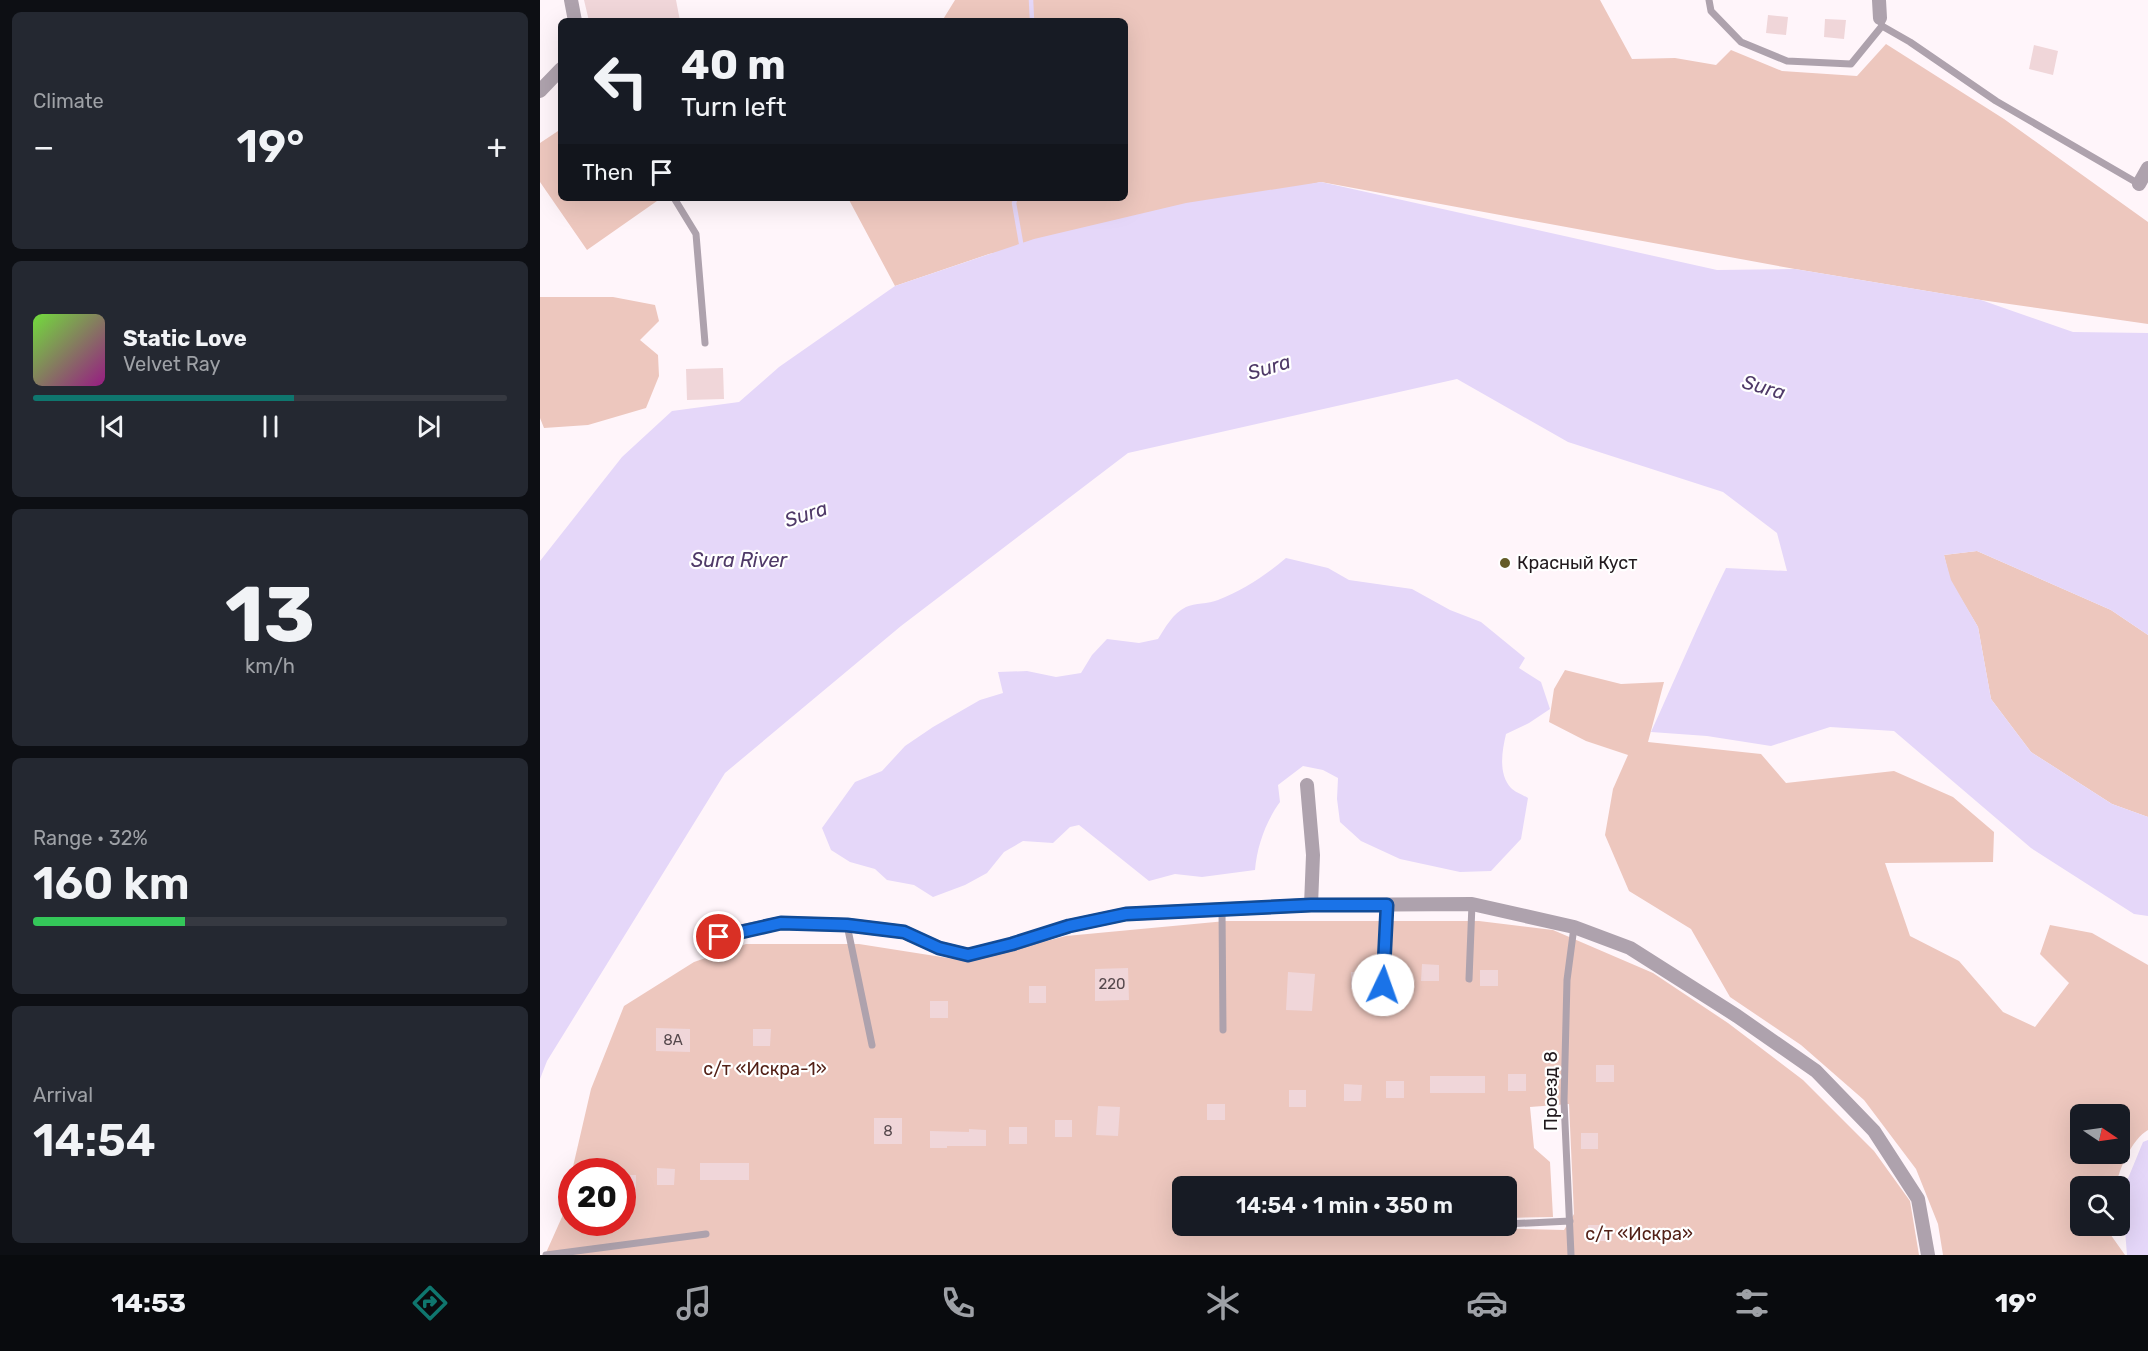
<!DOCTYPE html>
<meta charset="utf-8">
<style>
:root{--surface:#171b24;--page:#242831;--text:#f1f3f6;--muted:#9ea1a6;--line:#363941;--accent:#0f766e}
body{margin:0;font-family:Rubik,sans-serif;background:var(--page);color:var(--text);height:100vh;display:flex;flex-direction:column;font-size:22px;white-space:nowrap}
*{box-sizing:border-box;margin:0}
p{font-size:20px;color:var(--muted)}
.icon{flex:none;width:33px;height:33px;fill:none;stroke:currentColor;stroke-width:2;stroke-linecap:round;stroke-linejoin:round}
.map{position:relative;flex:1;overflow:hidden}
.side{display:flex;flex-direction:column;gap:12px;padding:12px;background:#0d0f14;width:540px}
.side>*{flex:none}
.guide{position:absolute;left:18px;top:18px;width:570px;height:183px;border-radius:9px;box-shadow:0 6px 24px #0002;background:#171b24;color:var(--text);overflow:hidden}
.needle{width:39px;rotate:103deg}
.buttons{position:absolute;left:1530px;top:1104px;display:grid;gap:12px}
.buttons a{display:grid;place-items:center;width:60px;height:60px;border-radius:9px;background:var(--surface);box-shadow:0 6px 24px #0002;font-size:30px}
.speed{position:absolute;left:18px;top:1158px;display:flex;gap:12px;font-size:30px;font-weight:700;text-align:center}
.speed>*{display:grid;place-content:center;width:78px;height:78px;border-radius:50%;background:var(--surface);box-shadow:0 6px 24px #0002;line-height:1}
.speed .limit{border:9px solid #d22;background:#fff;color:#111}
.pin{position:absolute;display:grid;place-items:center;width:51px;height:51px;color:#fff;margin:-26px;border:3px solid #fff;border-radius:50%;box-shadow:0 2px 6px #0007}
.me{position:absolute;width:66px;margin:-33px;rotate:3deg;stroke-linejoin:round;filter:drop-shadow(0 0 4px #0008)}
.turn{display:flex;align-items:center;gap:21px;height:126px;padding:0 24px;font-size:27px}
.turn .icon{width:78px;height:78px;stroke-width:2.5}
.turn b{display:block;font-size:42px;line-height:51px}
.then{display:flex;align-items:center;height:57px;padding:0 24px;background:#0003;gap:12px;font-size:22px}
.big{font-size:45px;font-weight:600;line-height:1.1}
.side .widget{flex:1;display:flex;flex-direction:column;justify-content:center;gap:9px;min-width:0;padding:0 21px;border-radius:9px;background:var(--page)}
.side .dial{align-items:center;gap:0}
.dial b{font-size:78px;line-height:1}
.song{display:flex;align-items:center;gap:18px}
.cover{width:72px;height:72px;border-radius:9px;background:linear-gradient(135deg,hsl(100 70% 55%),hsl(310 70% 35%))}
.played{height:6px;border-radius:3px;background:linear-gradient(90deg,var(--accent) 55%,var(--line) 55%)}
.keys{display:flex;justify-content:space-around;direction:ltr}
.heat{display:flex;justify-content:space-between;align-items:center;font-size:33px;direction:ltr}
.charge{height:9px;border-radius:4px;background:linear-gradient(90deg,#34c759 32%,var(--line) 0)}
.trip{position:absolute;left:632px;top:1176px;width:345px;height:60px;border-radius:9px;background:var(--surface);box-shadow:0 6px 24px #0002;font-weight:600;line-height:60px;text-align:center}
.dock{display:flex;height:96px;justify-content:space-around;align-items:center;background:#090b0e;color:var(--muted)}
.dock .icon{width:42px;height:42px}
.dock .on{color:var(--accent)}
.dock b{font-size:27px;color:var(--text)}
main{display:flex;flex:1;min-height:0}
.map>svg:first-child{display:block}
.green{fill:#edc7be;fill-rule:evenodd}
.water{fill:#e5d7f9}
.lines{fill:none;stroke-linecap:round;stroke-linejoin:round}
.stream{stroke:#e5d7f9;stroke-width:4.5}
.building{fill:#f0d6d9}
.lane{stroke:#aea2ad;stroke-width:7}
.street{stroke:#aea2ad;stroke-width:14}
.route-casing{stroke:#114b97;stroke-width:15}
.route{stroke:#1a73e8;stroke-width:10}
.poi-dot{fill:#645b27;stroke:#fff;stroke-width:2}
.labels{text-anchor:middle;stroke-width:4.5;stroke-linejoin:round;paint-order:stroke}
.number-label{font-size:15px;fill:#55484c}
.poi-label{font-size:18px;fill:#21191d;stroke:#fff;text-anchor:start}
.park-label{font-size:18px;fill:#532117;stroke:#fff}
.street-label{font-size:18px;fill:#21191d;stroke:#fff}
.water-label{font-size:20px;font-style:italic;fill:#4f3a68;stroke:#fff}
</style>
<main>
<section class="side">
<div class="widget"><p>Climate</p>
<div class="heat"><a>−</a><b class="big">19°</b><a>+</a></div>
</div>
<div class="widget">
<div class="song"><i class="cover"></i><div><b>Static Love</b><p>Velvet Ray</p></div></div>
<div class="played"></div>
<div class="keys"><svg class="icon" aria-label="previous" viewBox="0 0 24 24"><path d="M18 5L8 12l10 7zM5 5v14"/></svg><svg class="icon" aria-label="pause" viewBox="0 0 24 24"><path d="M8 5v14M16 5v14"/></svg><svg class="icon" aria-label="next" viewBox="0 0 24 24"><path d="M6 5l10 7-10 7zM19 5v14"/></svg></div>
</div>
<div class="widget dial"><b>13</b><p>km/h</p></div>
<div class="widget"><p>Range · 32%</p><b class="big">160 km</b><div class="charge"></div></div>
<div class="widget"><p>Arrival</p><b class="big">14:54</b></div>
</section>
<div class="map">
<svg width="1608" height="1255" viewBox="0 0 1608 1255">
<rect width="100%" height="100%" fill="#fff5fa"/>
<path class="green" d="M415,0H1060L1092,59L1135,58L1176,65L1191,50L1242,71L1317,76L1346,44L1464,119L1608,222V324L1441,300L1255,269L781,182L449,254L355,286L308,198H585V21H402Z
M21,129V198H114L117,201L47,250L0,182V143Z
M0,297H73L115,305L119,321L100,340L118,355L119,376L106,408L48,425L4,428L0,418Z
M1437,551L1571,610L1608,635V817L1572,804L1491,752L1451,699L1438,627L1410,580L1404,555Z
M1025,670L1081,684L1124,682L1108,742L1221,754L1246,783L1354,771L1413,797L1454,832L1453,862L1345,863L1370,936L1419,961L1463,1012L1495,1027L1529,983L1500,954L1510,925L1552,933L1608,965V1130C1592,1139 1579,1169 1576,1186H1540V1226H1569L1568,1231L1585,1255H1403L1398,1224L1376,1169L1324,1100L1261,1045L1190,997L1151,929L1089,891L1065,835L1073,789L1088,755L1046,741L1009,722L1014,689ZM1540,1114H1580V1154H1540Z
M686,921H939L1013,930L1113,973L1188,1023L1263,1080L1334,1151L1370,1201L1379,1255H5L22,1217L31,1174L32,1222H82V1172L32,1171L51,1089L84,1006L154,962L206,944H319L427,961L526,936ZM1029,1104L1034,1214L1024,1230L867,1226H642V1186H966V1218L1013,1217L1010,1162L994,1148L990,1107Z"/>
<path class="water" d="M781,182L1177,270L1255,269L1441,300L1533,332L1608,333V635L1571,610L1437,551L1404,555L1411,580L1438,627L1451,699L1491,752L1572,804L1608,817V916L1594,914L1491,848L1354,731L1290,727L1231,746L1167,736L1111,732C1136,677 1159,622 1186,568L1247,571L1237,533L1183,492L1028,442L917,379L588,453L361,626L185,773L7,1061L0,1079V561L82,457L132,411L199,402L239,367L355,286L494,239L646,203Z
M746,558L788,568L809,580L872,589L910,610L941,622L985,658L979,668L1001,682L1010,709L989,723L966,734C962,751 958,774 971,788C975,792 983,795 988,798L981,839L951,871L920,872L860,859L821,841L800,822L797,799L798,778L783,770L763,766L738,785L740,802C726,821 717,846 715,870L662,877L635,874L609,881L539,825L530,827L513,843L483,841L464,852L447,873L425,885L393,897L374,885L347,880L335,869L310,862L291,850L282,828L315,782L342,771L365,746L393,727L440,700L463,693L458,672L487,671L516,677L541,673L552,655L567,639L599,643L618,639C625,628 633,613 646,607C655,603 668,604 678,600C703,590 726,575 746,558Z
M1608,1140V1255H1587L1582,1193L1603,1142Z"/>
<g class="lines">
<path class="stream" d="M491,0L492,21
M476,198L474,203L481,243"/>
</g>
<path class="building" d="M44,0H136L140,21H49Z
M1228,15L1248,17L1246,35L1226,33Z
M1285,19L1306,20L1304,39L1284,37Z
M1494,45L1518,51L1513,75L1489,69Z
M183,368L184,399L147,400L146,369Z
M882,964L899,965V981H881Z
M588,968L589,1000L555,1001V969Z
M940,970H958V986H940Z
M748,972L775,974L772,1011L746,1010Z
M811,972H828V989H811Z
M489,986H506V1003H489Z
M390,1001H408V1018H390Z
M116,1028L150,1029V1052L116,1051Z
M213,1029H231L230,1046H213Z
M1056,1065H1074V1082H1056Z
M968,1074H986V1091H968Z
M890,1076H945V1093H890Z
M846,1081H864V1098H846Z
M804,1084L822,1085L821,1101H804Z
M749,1090H766V1107H749Z
M667,1104H685V1120H667Z
M558,1106L580,1107L578,1136L556,1135Z
M334,1118H362V1144H334Z
M515,1120H532V1137H515Z
M469,1127H487V1144H469Z
M429,1129L446,1130V1146H407V1148H390V1131L429,1132Z
M1041,1133H1058V1149H1041Z
M160,1163H209V1180H160Z
M117,1168L135,1169L134,1185H117Z
M82,1175H96V1192H82Z
M1048,1225H1066V1241H1048Z"/>
<g class="lines">
<path class="lane" d="M1169,0L1171,11L1201,42L1247,61L1311,64L1342,26
M1340,18L1342,26L1370,42L1456,101L1599,184
M134,198L156,234L165,343
M682,909L683,1030
M307,925L332,1045
M929,979L932,904
M843,985L847,905
M966,1224L1030,1221
M6,1255L166,1234
M1031,1255L1024,1101L1027,980L1034,927"/>
<path class="street" d="M31,0L35,21
M1339,0L1340,18
M0,91L21,69
M1599,184L1608,168
M767,785L773,855L771,905
M165,939L241,923L307,925L364,932L399,948L428,955L473,944L529,926L586,914L771,905L932,904L1034,927L1090,948L1197,1016L1276,1071L1334,1131L1378,1199L1388,1255"/>
</g>
<g class="lines">
<defs>
<path id="route" d="M179,937L241,923L307,925L364,932L399,948L428,955L472,944L529,926L586,914L771,905H847L843,985"/>
</defs>
<use href="#route" class="route-casing"/>
<use href="#route" class="route"/>
</g>
<circle class="poi-dot" cx="965" cy="563" r="6"/>
<g class="labels">
<g class="number-label">
<text x="572" y="989">220</text>
<text x="133" y="1045">8А</text>
<text x="348" y="1136">8</text>
</g>
<g class="poi-label">
<text x="977" y="569">Красный Куст</text>
</g>
<g class="park-label">
<text x="225" y="1075">с/т «Искра-1»</text>
<text x="1099" y="1240">с/т «Искра»</text>
</g>
<g class="street-label">
<text transform="translate(1011 1091) rotate(-90)" y="6">Проезд 8</text>
</g>
<g class="water-label">
<text transform="translate(729 367) rotate(-17)" y="7">Sura</text>
<text transform="translate(1224 387) rotate(16)" y="7">Sura</text>
<text transform="translate(266 514) rotate(-18)" y="7">Sura</text>
<text x="199" y="567">Sura River</text>
</g>
</g>
</svg>
<div class="buttons">
<a><svg class="needle" viewBox="-14 -14 28 28"><path d="M0-13l5 13h-10z" fill="#e53935"/><path d="M0 13l5-13h-10z" fill="#9ea1a6"/></svg></a>
<a><svg class="icon" aria-label="search" viewBox="0 0 24 24"><circle cx="10" cy="10" r="6"/><path d="M15 15l6 6"/></svg></a>
</div>
<div class="speed"><div class="limit">20</div></div>
<div class="pin" style="left:179px;top:937px;background:#d93025"><svg class="icon" aria-label="arrive" viewBox="0 0 24 24"><path d="M6 21V4h12l-3 4 3 4H6"/></svg></div>
<svg class="me" style="left:843px;top:985px" viewBox="-20 -20 40 40"><circle r="19" fill="#fff"/><path d="M0-13L10 11 0 6-10 11z" fill="#1a73e8"/></svg>
<div class="trip">14:54 · 1 min · 350 m</div>
<div class="guide">
<div class="turn"><svg class="icon" aria-label="left" viewBox="0 0 24 24"><path d="M17 20v-9H6M10 6l-5 5 5 5"/></svg><div><b>40 m</b>Turn left</div></div>
<div class="then">Then<svg class="icon" aria-label="arrive" viewBox="0 0 24 24"><path d="M6 21V4h12l-3 4 3 4H6"/></svg></div>
</div>
</div>
</main>
<nav class="dock">
<b>14:53</b>
<svg class="icon on" aria-label="directions" viewBox="0 0 24 24"><path d="M12 3l9 9-9 9-9-9zM9 14v-3h6M13 9l2 2-2 2"/></svg>
<svg class="icon" aria-label="music" viewBox="0 0 24 24"><path d="M9 18V5l10-2v13"/><circle cx="6" cy="18" r="3"/><circle cx="16" cy="16" r="3"/></svg>
<svg class="icon" aria-label="phone" viewBox="0 0 24 24"><path d="M5 4h4l2 5-3 2q2 4 5 5l2-3 5 2v4C11 20 4 13 5 4z"/></svg>
<svg class="icon" aria-label="climate" viewBox="0 0 24 24"><path d="M12 3v18M4 7l16 10M4 17L20 7"/></svg>
<svg class="icon" aria-label="car" viewBox="0 0 24 24"><path d="M5 17H2v-5l4-1 3-4h7l3 4 3 1v5h-3M9 17h6M6 11h13"/><circle cx="7" cy="17" r="2"/><circle cx="17" cy="17" r="2"/></svg>
<svg class="icon" aria-label="filters" viewBox="0 0 24 24"><path d="M4 7h16M4 17h16"/><circle cx="9" cy="7" r="2"/><circle cx="15" cy="17" r="2"/></svg>
<b>19°</b>
</nav>
